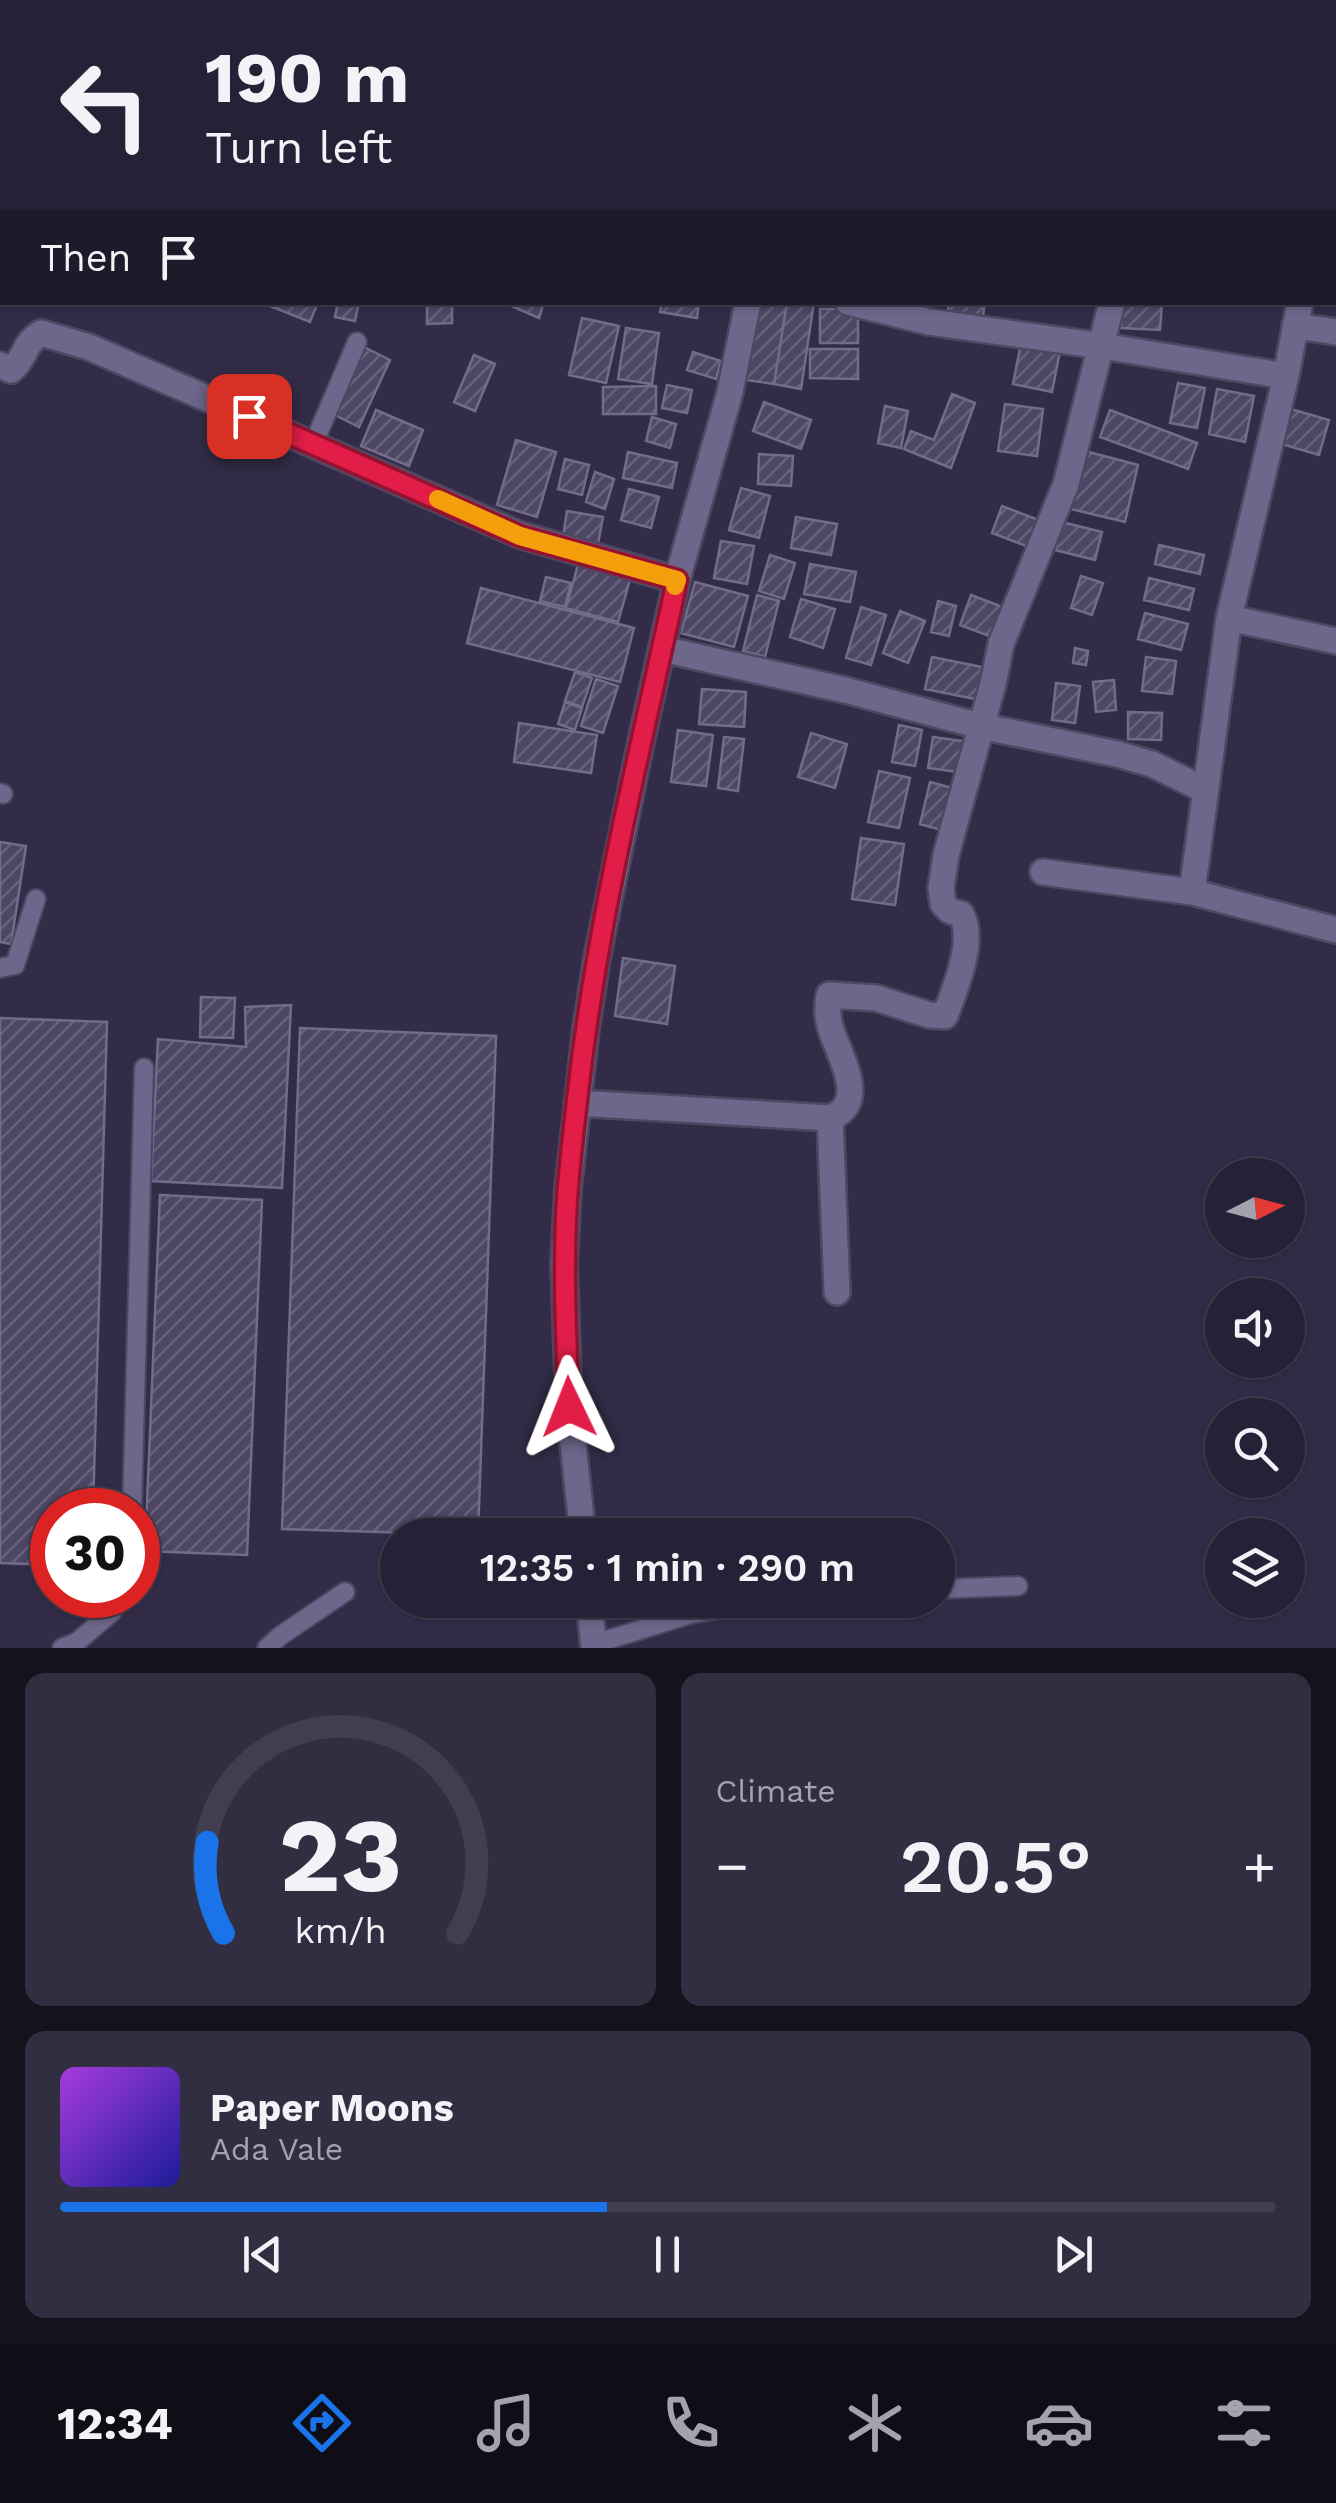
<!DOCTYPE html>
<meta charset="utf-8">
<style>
:root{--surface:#262136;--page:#322e42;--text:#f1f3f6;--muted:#a4a3ad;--line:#423e51;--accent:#1a73e8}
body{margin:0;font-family:"Work Sans",sans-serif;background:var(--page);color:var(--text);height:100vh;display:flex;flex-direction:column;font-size:38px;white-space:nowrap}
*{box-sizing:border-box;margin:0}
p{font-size:32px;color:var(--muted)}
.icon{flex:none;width:55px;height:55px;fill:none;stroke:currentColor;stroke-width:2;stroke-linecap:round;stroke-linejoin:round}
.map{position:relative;height:1648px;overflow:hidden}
.sheet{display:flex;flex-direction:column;gap:25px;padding:25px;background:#15121e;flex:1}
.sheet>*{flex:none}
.top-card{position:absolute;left:0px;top:0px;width:1338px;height:305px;box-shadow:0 2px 8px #0004,0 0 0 2px var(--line);background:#262136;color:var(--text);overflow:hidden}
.needle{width:65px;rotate:84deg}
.controls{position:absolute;left:1205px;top:1158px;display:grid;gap:20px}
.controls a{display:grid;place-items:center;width:100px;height:100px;border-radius:50%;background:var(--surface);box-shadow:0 2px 8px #0004,0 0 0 2px var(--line);font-size:50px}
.speed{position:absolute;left:30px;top:1488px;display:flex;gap:20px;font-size:50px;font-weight:700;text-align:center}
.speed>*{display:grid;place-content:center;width:130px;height:130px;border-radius:50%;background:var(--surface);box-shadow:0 2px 8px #0004,0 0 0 2px var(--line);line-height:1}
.speed .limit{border:15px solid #d22;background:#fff;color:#111}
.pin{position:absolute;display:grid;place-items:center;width:85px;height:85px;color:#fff;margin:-42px;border-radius:20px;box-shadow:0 5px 15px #0006}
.me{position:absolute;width:110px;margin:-55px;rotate:358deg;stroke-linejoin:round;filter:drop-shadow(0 0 8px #0008)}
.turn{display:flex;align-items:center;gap:35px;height:210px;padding:0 40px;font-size:45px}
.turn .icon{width:130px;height:130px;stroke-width:2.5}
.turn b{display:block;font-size:70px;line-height:85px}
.then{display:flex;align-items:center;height:95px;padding:0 40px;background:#0003;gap:20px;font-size:38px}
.big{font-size:75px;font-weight:600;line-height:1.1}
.sheet .tile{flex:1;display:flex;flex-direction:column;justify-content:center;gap:15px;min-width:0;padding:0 35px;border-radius:20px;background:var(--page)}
.sheet .dial{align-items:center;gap:0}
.dial svg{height:260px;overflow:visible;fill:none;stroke:var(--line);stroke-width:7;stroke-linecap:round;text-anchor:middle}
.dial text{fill:var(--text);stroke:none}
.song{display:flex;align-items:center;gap:30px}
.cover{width:120px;height:120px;border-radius:15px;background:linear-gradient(135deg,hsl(280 70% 55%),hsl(240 70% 35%))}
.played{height:10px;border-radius:5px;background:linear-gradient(90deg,var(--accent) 45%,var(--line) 45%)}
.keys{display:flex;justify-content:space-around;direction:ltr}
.heat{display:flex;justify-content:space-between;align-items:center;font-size:55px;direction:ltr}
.sheet .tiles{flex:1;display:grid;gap:25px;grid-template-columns:1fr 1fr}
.tile:last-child{grid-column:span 2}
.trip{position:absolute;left:380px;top:1518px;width:575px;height:100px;border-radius:50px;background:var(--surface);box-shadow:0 2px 8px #0004,0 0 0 2px var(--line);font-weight:600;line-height:100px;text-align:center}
.menu{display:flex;height:160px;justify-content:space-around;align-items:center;background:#0f0d16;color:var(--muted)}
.menu .icon{width:70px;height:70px}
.menu .active{color:var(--accent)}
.menu b{font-size:45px;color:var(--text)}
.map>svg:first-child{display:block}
.building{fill:url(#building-hatch);stroke:#726b8b;stroke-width:2.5}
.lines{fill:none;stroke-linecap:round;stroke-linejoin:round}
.service-casing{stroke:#4d4761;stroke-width:22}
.minor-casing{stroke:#4d4761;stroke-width:30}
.service{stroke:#6e668b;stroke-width:18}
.minor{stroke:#6e668b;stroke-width:25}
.route-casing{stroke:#92132f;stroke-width:25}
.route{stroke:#e11d48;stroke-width:18}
.slow{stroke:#f59e0b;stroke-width:18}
</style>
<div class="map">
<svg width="1336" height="1648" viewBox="0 0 1336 1648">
<defs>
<pattern id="building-hatch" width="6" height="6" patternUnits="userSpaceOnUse" patternTransform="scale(2.5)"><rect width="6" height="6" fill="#4d4664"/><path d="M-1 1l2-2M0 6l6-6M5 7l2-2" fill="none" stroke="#67617b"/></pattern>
</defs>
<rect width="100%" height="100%" fill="#332c48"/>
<path class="building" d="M272,302H318L310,322L270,306Z
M338,302H359L355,321L335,317Z
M427,302H452V323L427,324Z
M502,302H544L539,318Z
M662,302H699L697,318L660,312Z
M758,302H787L774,384L746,380Z
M787,302H814L801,389L774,384Z
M949,302H985L982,324L947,319Z
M1122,302H1162L1160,330L1121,328Z
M820,309H858V343H820Z
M582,318L619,326L606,383L569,375Z
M626,328L659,333L652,384L618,379Z
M1022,338L1061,346L1052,392L1013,384Z
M360,345L390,360L359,427L329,412Z
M810,349H858V379L810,378Z
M693,352L721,361L716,379L687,370Z
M474,355L495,364L475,411L454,402Z
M1178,383L1205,388L1197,428L1170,423Z
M667,385L692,390L687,413L662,408Z
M656,386V414H603V387Z
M1217,389L1254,396L1245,442L1209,434Z
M952,394L975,403L951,468L904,449L911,431L934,440Z
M764,402L811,420L801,449L753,431Z
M1005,404L1043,409L1037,456L998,451Z
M885,406L908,411L901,448L878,443Z
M1291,409L1329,420L1319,455L1281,444Z
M376,410L423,430L409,466L361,446Z
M1110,410L1197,443L1188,469L1100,437Z
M652,417L676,424L670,448L646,441Z
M516,440L556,452L537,517L497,505Z
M1085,451L1138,465L1125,522L1071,509Z
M628,452L677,463L672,488L623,478Z
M759,454L793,456L791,486L758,484Z
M565,459L589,465L582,495L558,489Z
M595,472L614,479L605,509L586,502Z
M741,488L770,496L759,538L729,530Z
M629,489L659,497L651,528L621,520Z
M1002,506L1049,524L1039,551L992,533Z
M567,511L603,517L597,549L562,543Z
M796,517L837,524L831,555L791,548Z
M1062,522L1102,532L1095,560L1055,550Z
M721,541L754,546L747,584L714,578Z
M1159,545L1204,555L1200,574L1155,564Z
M770,555L795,563L784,599L759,591Z
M579,561L631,576L618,622L566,608Z
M810,564L856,572L850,602L804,594Z
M1081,576L1103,583L1092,615L1071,608Z
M546,577L571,583L565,607L540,601Z
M1149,578L1194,589L1189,610L1144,600Z
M695,582L748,596L734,647L681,633Z
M481,588L634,628L620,682L467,643Z
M757,595L779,601L765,657L743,651Z
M971,595L1008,609L997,639L960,625Z
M801,599L835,609L823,648L790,637Z
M938,601L956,606L949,636L931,632Z
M861,607L886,615L871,665L846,658Z
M900,611L925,621L908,663L883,653Z
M1145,613L1188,624L1181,650L1138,639Z
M1075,648L1088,651L1086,665L1073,663Z
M932,657L992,669L985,701L925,689Z
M1146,657L1176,661L1172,694L1142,691Z
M575,672L592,678L582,707L565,701Z
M596,679L618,686L603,733L581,726Z
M1114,680L1116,710L1096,712L1093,682Z
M1056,683L1080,686L1075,723L1052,720Z
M702,689L746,692L744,727L699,724Z
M565,702L582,708L575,730L558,724Z
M1128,712L1162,713L1161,740L1128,739Z
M519,723L597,735L591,773L514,762Z
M899,725L922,730L915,766L892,762Z
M678,730L713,735L706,786L671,782Z
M811,733L847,744L835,788L798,777Z
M724,737L744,739L738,791L718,788Z
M933,737L970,742L966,773L928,768Z
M879,771L910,778L899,828L868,822Z
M930,782L956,789L945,831L920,824Z
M861,838L904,844L895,905L852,899Z
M0,842L26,846L11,944L0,942Z
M623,958L675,966L667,1024L615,1016Z
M201,997L235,998L233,1038L200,1037Z
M291,1005L282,1188L151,1181L158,1039L246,1047L245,1007Z
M0,1018L107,1022L93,1510H52V1565L0,1563Z
M300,1028L496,1036L478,1535L282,1529Z
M160,1195L262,1200L247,1555L145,1551Z"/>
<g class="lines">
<defs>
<path id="service" d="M313,445L357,342
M0,793L3,794
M0,968L15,965L36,899
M132,1510L144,1068
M938,1589L1018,1586
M594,1644L691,1614L770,1600
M62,1648L77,1642L112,1612L119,1595
M267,1648L280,1636L345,1592"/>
<path id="minor" d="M139,2V0
M806,2V0
M1335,42L1336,32
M0,103L2,104
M1335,139H1336
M848,302L929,322L1102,346L1286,376
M1300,302L1286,376L1229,618L1192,892L1336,930
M1295,326L1336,332
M0,365L11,370C27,357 22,345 41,333L89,347L520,535L677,580
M1229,618L1336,641
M662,649L845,690L980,726L1117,754L1152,764L1205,790
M1043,872L1192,892
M577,1103L830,1118C871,1102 837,1053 830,1026C827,1015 827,1006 829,995L876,998L929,1015L945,1016C955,989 976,939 961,914L950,911L943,904L941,888L946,855L993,684L1001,644L1066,484L1112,302
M830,1118L837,1292
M583,1535L569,1407L564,1263L568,1189L586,1029L597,958L641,742L677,580L730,392L748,302
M589,1600L594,1648"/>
</defs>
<use href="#service" class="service-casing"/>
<use href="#minor" class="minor-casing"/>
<use href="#service" class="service"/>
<use href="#minor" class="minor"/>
</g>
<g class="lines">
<defs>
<path id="route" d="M249,416L520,536L677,580C650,706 619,832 597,960C584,1035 575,1111 568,1186C562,1260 566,1333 569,1407"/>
</defs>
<use href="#route" class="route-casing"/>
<use href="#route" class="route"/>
<path class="slow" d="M438,499L520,536L677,580L675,586"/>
</g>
</svg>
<div class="controls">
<a><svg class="needle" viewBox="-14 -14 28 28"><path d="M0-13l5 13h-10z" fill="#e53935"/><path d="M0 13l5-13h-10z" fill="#a4a3ad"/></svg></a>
<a><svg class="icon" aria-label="sound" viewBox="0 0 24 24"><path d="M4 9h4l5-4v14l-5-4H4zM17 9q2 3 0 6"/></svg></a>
<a><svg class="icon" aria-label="search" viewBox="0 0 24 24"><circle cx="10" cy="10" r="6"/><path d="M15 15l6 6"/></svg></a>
<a><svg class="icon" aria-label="layers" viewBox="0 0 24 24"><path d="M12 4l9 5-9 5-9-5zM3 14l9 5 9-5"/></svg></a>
</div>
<div class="speed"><div class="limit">30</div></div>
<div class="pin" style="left:249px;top:416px;background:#d93025"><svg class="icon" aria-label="arrive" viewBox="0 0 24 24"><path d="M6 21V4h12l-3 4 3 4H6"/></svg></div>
<svg class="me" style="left:569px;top:1407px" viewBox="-20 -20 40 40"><path d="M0-17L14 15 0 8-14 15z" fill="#e11d48" stroke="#fff" stroke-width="4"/></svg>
<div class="trip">12:35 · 1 min · 290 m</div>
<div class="top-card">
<div class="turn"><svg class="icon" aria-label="left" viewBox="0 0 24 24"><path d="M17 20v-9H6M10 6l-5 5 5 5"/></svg><div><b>190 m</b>Turn left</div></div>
<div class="then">Then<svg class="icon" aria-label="arrive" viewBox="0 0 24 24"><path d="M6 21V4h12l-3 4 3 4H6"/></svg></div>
</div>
</div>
<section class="sheet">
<div class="tiles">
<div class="tile dial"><svg viewBox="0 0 100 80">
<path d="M14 69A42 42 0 1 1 86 69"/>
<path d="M14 69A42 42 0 0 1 9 41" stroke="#1a73e8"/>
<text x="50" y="56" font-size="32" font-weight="700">23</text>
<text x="50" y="72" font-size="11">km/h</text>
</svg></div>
<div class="tile"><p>Climate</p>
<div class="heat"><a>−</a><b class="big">20.5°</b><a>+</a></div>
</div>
<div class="tile">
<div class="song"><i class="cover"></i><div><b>Paper Moons</b><p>Ada Vale</p></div></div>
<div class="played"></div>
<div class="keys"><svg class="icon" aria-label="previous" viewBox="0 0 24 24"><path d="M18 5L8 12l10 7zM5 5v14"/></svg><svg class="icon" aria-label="pause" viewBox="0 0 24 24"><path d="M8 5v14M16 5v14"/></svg><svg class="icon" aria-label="next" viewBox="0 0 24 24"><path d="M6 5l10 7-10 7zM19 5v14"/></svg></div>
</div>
</div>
</section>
<nav class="menu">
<b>12:34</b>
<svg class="icon active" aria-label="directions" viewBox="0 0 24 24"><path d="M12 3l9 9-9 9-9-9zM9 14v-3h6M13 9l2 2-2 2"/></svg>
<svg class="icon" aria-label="music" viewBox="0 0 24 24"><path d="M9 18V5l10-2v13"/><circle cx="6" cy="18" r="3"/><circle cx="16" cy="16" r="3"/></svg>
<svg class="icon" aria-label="phone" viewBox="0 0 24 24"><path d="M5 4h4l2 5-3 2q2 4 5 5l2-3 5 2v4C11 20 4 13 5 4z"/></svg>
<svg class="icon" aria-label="climate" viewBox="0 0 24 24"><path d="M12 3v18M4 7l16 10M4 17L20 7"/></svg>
<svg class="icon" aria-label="car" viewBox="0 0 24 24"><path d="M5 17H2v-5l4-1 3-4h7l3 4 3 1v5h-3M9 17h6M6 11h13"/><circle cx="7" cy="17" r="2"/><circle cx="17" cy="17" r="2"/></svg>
<svg class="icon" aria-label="filters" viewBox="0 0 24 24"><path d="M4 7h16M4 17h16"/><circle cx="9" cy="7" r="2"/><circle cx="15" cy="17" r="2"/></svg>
</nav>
